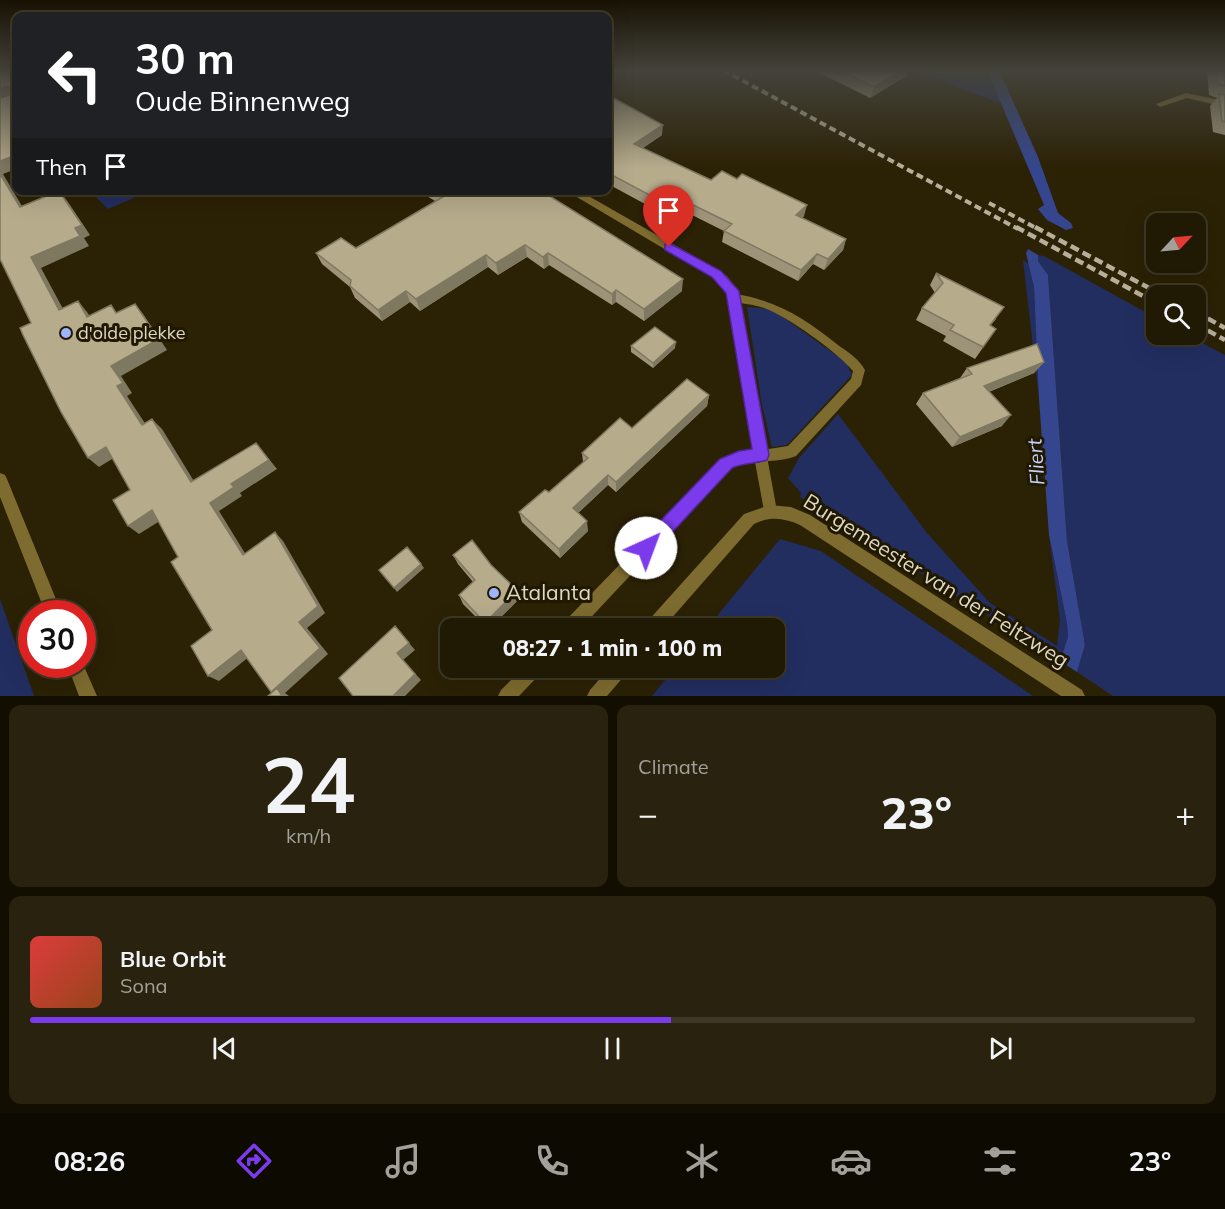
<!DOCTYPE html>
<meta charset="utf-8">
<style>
:root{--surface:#201904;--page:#28220e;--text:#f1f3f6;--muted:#a2a09a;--line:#3d3826;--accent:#7c3aed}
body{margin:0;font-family:Mulish,sans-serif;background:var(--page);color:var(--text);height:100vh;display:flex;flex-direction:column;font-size:22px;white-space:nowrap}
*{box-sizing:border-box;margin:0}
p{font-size:20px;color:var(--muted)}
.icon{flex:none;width:33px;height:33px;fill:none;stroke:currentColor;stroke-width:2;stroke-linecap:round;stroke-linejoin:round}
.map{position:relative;height:696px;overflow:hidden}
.sheet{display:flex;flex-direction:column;gap:9px;padding:9px;background:#120e02;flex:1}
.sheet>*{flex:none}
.top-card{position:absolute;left:12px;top:12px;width:600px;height:183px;border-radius:12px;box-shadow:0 6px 24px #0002,0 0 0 2px var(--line);background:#202124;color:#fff;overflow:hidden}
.needle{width:39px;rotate:64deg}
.fabs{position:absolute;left:1146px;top:213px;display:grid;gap:12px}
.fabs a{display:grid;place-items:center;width:60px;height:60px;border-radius:12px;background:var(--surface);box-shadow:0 6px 24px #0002,0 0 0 2px var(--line);font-size:30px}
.speed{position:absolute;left:18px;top:600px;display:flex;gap:12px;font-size:30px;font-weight:700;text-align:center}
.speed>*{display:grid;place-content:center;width:78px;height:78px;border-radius:50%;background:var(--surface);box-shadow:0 6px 24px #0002,0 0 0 2px var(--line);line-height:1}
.speed .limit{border:9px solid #d22;background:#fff;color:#111}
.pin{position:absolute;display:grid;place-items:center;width:51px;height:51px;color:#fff;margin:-62px -26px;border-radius:50% 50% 50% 0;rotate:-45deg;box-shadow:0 0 6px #0007}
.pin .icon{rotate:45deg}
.me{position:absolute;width:66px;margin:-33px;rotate:43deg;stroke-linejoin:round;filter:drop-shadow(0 0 4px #0008)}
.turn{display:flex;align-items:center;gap:21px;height:126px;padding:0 24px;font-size:27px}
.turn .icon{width:78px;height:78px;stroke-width:2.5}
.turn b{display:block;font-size:42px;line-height:51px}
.then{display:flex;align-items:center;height:57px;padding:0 24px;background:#0003;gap:12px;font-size:22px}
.big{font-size:45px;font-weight:800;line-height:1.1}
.sheet .tile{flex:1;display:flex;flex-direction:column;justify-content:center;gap:9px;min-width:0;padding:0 21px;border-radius:12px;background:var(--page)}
.sheet .dial{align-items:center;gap:0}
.dial b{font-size:78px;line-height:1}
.song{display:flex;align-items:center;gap:18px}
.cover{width:72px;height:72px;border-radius:9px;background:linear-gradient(135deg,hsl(0 70% 55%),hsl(20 70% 35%))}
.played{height:6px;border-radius:3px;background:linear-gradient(90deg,var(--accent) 55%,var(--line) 55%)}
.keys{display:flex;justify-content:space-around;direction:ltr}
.heat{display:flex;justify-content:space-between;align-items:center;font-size:33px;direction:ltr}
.sheet .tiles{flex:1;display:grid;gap:9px;grid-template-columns:1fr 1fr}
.tile:last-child{grid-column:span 2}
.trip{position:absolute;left:440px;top:618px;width:345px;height:60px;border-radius:12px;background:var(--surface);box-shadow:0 6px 24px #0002,0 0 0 2px var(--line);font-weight:800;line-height:60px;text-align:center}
.menu{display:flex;height:96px;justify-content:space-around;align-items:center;background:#0d0a02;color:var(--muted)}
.menu .icon{width:42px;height:42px}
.menu .active{color:var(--accent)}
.menu b{font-size:27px;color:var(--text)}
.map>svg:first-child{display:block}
.green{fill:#222e60}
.water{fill:#35468f}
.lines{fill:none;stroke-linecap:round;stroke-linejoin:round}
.service{fill:#7e6b2f;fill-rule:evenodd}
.minor{fill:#7e6b2f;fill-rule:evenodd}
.tertiary{fill:#7e6b2f;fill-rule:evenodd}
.rail-far1{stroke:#b6af9c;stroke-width:4;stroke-dasharray:7 4;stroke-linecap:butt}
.rail{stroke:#b6af9c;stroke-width:4.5;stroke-dasharray:9 4.5;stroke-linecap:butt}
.wall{fill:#9d9378}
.shaded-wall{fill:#7f7861}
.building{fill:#b6ab8b;stroke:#7f7861;stroke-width:1.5}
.route{fill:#7c3aed;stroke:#51269a;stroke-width:1.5}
.poi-dot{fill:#9db4fd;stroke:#211800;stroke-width:2}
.labels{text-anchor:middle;stroke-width:6;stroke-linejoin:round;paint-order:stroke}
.poi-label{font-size:18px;fill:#ded8c8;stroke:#211800;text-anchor:start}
.water-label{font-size:20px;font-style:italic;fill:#c4d2fc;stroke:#211800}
.near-street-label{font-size:21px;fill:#ded8c8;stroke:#211800}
.near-poi-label{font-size:21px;fill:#ded8c8;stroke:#211800;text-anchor:start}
</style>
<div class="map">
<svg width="1225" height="696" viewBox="0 0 1225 696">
<rect width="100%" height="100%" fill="#2b2105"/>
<path class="green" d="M913,70H987L1002,104Z
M90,191H150L108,209Z
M1038,255L1044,256L1156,318V334L1187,335L1225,355V696H1113L1077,672L1085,645L1067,541L1048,275L1038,261Z
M1023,260L1031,265L1034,287L1039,399Z
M747,307L772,309L840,358L848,366L852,375L787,445L772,447L762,405Z
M838,414L927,533L990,603L1057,646L1060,620L1049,535L1067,623L1068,637L1060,661L800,497L801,493L788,478L799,458Z
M780,539L821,551L1033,696H652L675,668H774V628H707Z
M0,599L34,696H0Z"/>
<path class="water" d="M987,70H999L1038,157L1058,213L1071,223L1073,228L1066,230L1047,220L1038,209L1044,205Z
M1028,249L1038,255V261L1048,275L1067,541L1085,645L1077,672L1060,661L1068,637L1067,623L1049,535L1039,399L1034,287L1026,253Z"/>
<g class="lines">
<path class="service" d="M1186,93L1225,101V107L1187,98L1160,107L1156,104Z
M735,294C776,300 806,319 838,345C848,352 859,359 865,370L861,385L796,456C785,460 767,463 756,459L754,455L756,451L788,446L851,379L853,371C837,352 787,316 764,308C753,304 742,304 731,301L729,298L731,295Z"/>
<path class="minor" d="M565,190H578L713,267L727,276L736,288L777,511L775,516L770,518L765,516L755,462L740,464L731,468L581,628H562L564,622L721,460L739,452L753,450L727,292L719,282L705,273Z
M523,668H542L540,674L519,696H498L501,690Z"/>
<path class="tertiary" d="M0,473L5,475L7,479L62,614H46L0,497Z
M770,505L791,507L810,515L1082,690L1085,696H1061L800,525C784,518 770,516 754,524L663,628H645L647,622L744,514Z
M82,662L83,664L97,696H79L67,664H82Z
M609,668H628L626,674L607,696H587L590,690Z"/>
<path class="rail-far1" d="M723,70L1018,229
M989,203L1038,229"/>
<path class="rail" d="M1016,227L1156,303
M1035,227L1164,296
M1196,312L1225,328
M1196,324L1225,340"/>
</g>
<path class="wall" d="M814,70H908L906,76L870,98Z
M1207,70H1225V135L1213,132L1210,106L1217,98L1209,95Z
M608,95L662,135L643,148L711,180L804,216L802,218L846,239L843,250L824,270L813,264L798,281L722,242L724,231L688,213L681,220L674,216L671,218L608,184Z
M417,190H540L682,291L644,321L616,302L612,305L549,265L544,269L527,257L498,275L488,267L420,311L410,302L382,321L355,298L350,287L322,264L316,253L356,248L435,201Z
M936,273L996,319L990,326L996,329L975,359L943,341L946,336L916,320L922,308L935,293L930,285Z
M631,346L675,348L653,368L631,352Z
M1044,362L1034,373L989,392L1002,426L952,447L916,404L923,393L960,378L967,368Z
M709,395L707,406L616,492L608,485L578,513L588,531L560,558L522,522L519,512L549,492L583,462L582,453L632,428Z
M453,555L491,565L520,598L490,628H487L463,604L459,595L473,582L458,564Z"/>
<path class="shaded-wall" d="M901,70H908L906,76L870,98L874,87Z
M8,86L15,97L0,101V88Z
M663,125L662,135L634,154V144Z
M16,155V169L3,174L29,218L20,207L0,174V161Z
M59,191L68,202L90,235L84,238L89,246L41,268L69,320L59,310L31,257L75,228Z
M689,203L688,213L681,220L682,209Z
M675,205L674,216L671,218L672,207Z
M807,205L804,216L793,226L796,215Z
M846,239L843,250L824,270L828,259Z
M525,245L527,257L498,275L496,263Z
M548,253L549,265L544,269L543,257Z
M817,254L813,264L798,281L801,270Z
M486,255L488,267L420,311L416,299Z
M683,279L682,291L644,321V309Z
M616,290V302L612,305V294Z
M406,291L410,302L382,321L378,310Z
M78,301L87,312L97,327L87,317Z
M135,304L143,314L167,350L121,376L132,393L127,396L152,434L142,425L117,386L111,366Z
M676,342L675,348L653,368V363Z
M1044,362L1034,373L976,397L984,386Z
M709,395L707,406L616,492V482Z
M1011,415L1002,426L952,447L960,437Z
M152,419L162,429L200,491L191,482Z
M256,443L277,469L240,493L242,496L219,511L251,563L243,555L210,503L231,484Z
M106,447L117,456L99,467L88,458Z
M608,475V485L574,517L573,508Z
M152,510L163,519L139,534L128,526Z
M587,521L588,531L560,558L559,549Z
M275,532L283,541L325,613L307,628L328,654L285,693L289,696H279L271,692Z
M421,564L424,568L397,592L394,588Z
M517,590L520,598L490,628H487L485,623Z
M409,643L415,650L403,660L421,680L405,696H393L397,653Z
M241,650L250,656L219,681L208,676Z"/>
<path class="building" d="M0,70H16V155L0,161V98L10,95V89L8,86L0,88Z
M839,70H901L874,87Z
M1217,70H1225V86L1218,84Z
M1219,94L1225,95V122L1222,121Z
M608,95L663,125L634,144L711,180L722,171L737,179L742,174L807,205L796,215L846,239L828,259L817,254L801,270L724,231L732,224L689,203L682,209L675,205L672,207L608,173Z
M0,174L20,207L59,191L82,225L75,228L80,236L31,257L59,310L78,301L87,317L111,305L116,313L135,304L159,339L111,366L123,383L117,386L142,425L152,419L191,482L256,443L269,460L231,484L234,487L210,503L243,555L275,532L318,606L299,622L320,648L271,692L241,650L208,676L191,646L212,630L171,562L178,557L152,510L128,526L113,500L130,490L106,447L88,458L61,412L23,335L20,328L31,323L0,259Z
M433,190H540L683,279L644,309L616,290L612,294L548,253L543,257L525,245L496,263L486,255L416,299L406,291L378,310L350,286L351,280L316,253L341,238L356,248L443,197Z
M936,273L1004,307L990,325L996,329L983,347L950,330L954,325L922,308L943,283Z
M655,327L676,342L653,363L631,346Z
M1037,344L1044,362L984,386L1011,415L960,437L923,393L972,374L967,368Z
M687,379L709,395L616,482L608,475L573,508L587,521L559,549L519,512L545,490L549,492L588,458L582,453L620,418L632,428Z
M472,540L491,565L517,590L485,623L459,595L475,580L453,555Z
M407,547L421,564L394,588L379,570Z
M395,626L409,643L397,653L415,674L393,696H353L339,678Z
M277,688L282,696H268Z"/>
<linearGradient id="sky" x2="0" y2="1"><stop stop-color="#181203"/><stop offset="0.42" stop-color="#44433b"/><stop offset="1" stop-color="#44433b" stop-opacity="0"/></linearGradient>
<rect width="1225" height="168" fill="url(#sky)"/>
<path class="route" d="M669,243L721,271L739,291L769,455L767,460C755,464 743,463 732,468L652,554L646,556L640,554L637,548L640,542L720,459L739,451L752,449L726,293L712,277L665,250V244Z"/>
<g class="poi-dot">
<circle cx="66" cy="333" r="6"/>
<circle cx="494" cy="593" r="6"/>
</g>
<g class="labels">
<g class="poi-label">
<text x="78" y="339">d'olde plekke</text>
</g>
<g class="water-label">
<text transform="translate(1036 462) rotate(-94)" y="7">Fliert</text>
</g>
<g class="near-street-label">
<text transform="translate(936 581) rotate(32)" y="7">Burgemeester van der Feltzweg</text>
</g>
<g class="near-poi-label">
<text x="506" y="600">Atalanta</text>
</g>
</g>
</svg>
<div class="fabs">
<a><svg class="needle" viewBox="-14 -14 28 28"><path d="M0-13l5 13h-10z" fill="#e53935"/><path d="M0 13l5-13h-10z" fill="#a2a09a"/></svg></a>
<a><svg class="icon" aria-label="search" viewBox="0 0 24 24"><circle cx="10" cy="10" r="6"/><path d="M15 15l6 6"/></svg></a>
</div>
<div class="speed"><div class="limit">30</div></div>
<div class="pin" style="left:669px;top:247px;background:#d93025"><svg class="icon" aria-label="arrive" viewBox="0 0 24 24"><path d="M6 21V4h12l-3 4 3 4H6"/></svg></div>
<svg class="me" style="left:646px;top:548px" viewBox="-20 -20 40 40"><circle r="19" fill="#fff"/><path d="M0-13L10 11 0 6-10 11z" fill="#7c3aed"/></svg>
<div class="trip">08:27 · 1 min · 100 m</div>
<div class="top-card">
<div class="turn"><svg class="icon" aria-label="left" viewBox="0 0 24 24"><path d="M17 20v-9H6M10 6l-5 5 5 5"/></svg><div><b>30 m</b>Oude Binnenweg</div></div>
<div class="then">Then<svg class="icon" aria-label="arrive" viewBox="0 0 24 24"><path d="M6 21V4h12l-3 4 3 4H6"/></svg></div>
</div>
</div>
<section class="sheet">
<div class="tiles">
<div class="tile dial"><b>24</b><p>km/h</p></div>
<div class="tile"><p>Climate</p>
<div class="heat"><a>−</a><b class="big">23°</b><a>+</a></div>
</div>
<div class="tile">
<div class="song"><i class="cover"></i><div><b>Blue Orbit</b><p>Sona</p></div></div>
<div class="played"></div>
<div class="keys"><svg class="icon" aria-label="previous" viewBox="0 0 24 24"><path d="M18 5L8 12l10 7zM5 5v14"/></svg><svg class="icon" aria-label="pause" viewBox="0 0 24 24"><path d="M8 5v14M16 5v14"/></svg><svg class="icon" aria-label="next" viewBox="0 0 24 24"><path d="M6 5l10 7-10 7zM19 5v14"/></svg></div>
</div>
</div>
</section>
<nav class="menu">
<b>08:26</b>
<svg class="icon active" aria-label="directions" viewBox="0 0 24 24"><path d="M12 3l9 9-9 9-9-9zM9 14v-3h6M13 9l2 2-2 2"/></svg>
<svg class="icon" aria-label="music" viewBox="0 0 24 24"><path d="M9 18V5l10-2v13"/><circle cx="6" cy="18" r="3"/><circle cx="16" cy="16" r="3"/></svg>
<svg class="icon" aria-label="phone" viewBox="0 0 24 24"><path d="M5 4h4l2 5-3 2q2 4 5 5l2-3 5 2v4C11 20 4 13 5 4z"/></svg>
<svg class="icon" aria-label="climate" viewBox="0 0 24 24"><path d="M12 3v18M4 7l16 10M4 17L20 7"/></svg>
<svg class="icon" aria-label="car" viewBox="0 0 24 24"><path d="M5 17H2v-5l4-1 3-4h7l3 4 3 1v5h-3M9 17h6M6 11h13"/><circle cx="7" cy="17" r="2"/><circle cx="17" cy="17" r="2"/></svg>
<svg class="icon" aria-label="filters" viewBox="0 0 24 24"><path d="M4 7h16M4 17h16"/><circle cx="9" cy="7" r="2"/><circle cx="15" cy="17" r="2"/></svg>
<b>23°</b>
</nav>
